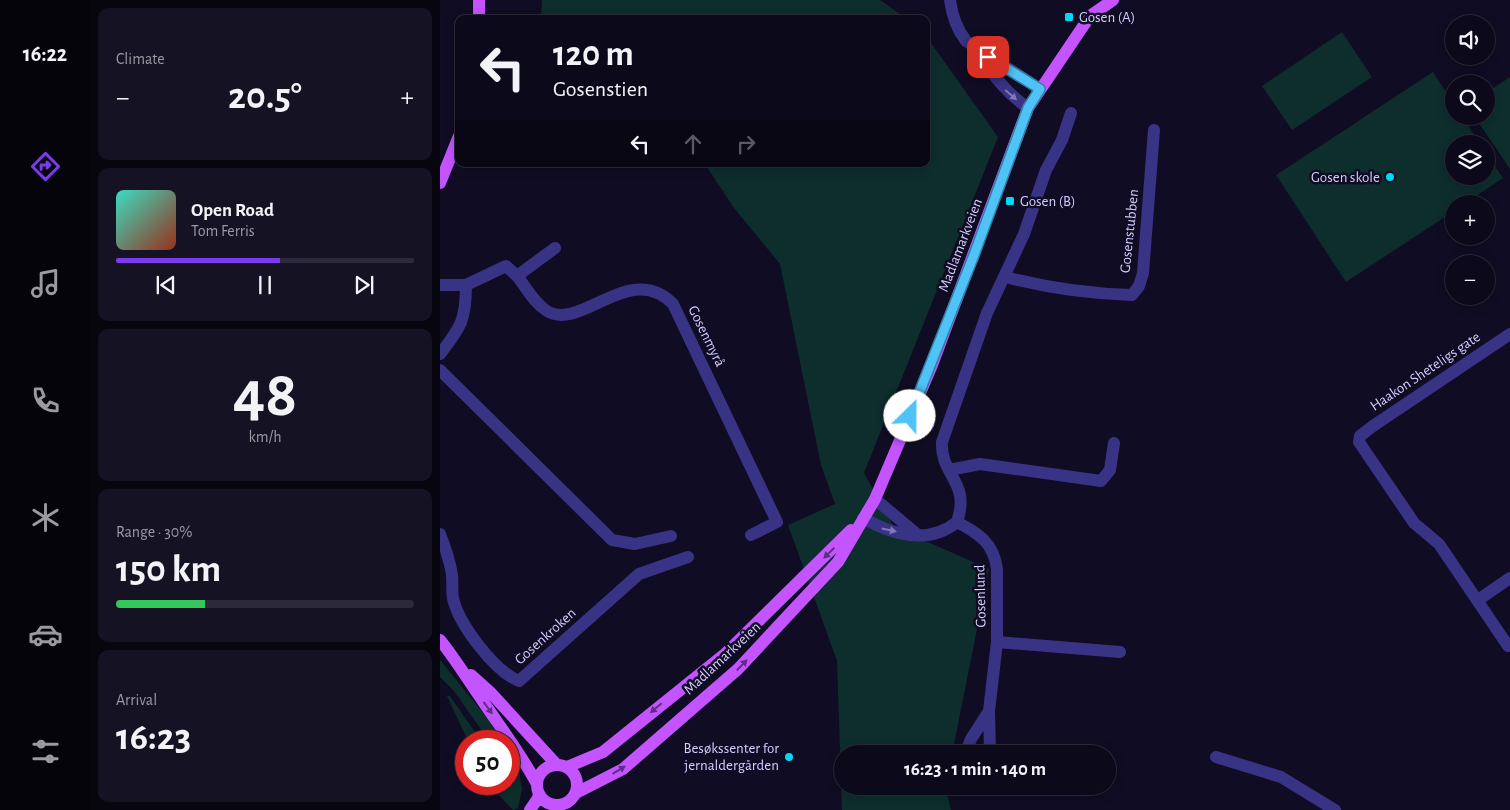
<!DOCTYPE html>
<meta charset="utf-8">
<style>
:root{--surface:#0c091a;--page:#151223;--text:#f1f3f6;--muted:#9a9aa2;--line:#2c2a39;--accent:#7c3aed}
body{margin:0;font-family:"Alegreya Sans",sans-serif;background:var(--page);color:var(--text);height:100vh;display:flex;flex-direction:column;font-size:19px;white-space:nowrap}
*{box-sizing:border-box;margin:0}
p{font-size:16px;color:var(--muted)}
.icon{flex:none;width:28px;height:28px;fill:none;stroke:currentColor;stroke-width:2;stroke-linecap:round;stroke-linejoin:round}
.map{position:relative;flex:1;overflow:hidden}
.drawer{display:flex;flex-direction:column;gap:8px;padding:8px;background:#07050e;width:350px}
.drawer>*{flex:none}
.banner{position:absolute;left:15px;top:15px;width:475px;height:152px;border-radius:10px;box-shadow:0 2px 12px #0003,0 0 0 1px var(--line);background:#0c091a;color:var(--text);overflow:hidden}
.controls{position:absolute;left:1005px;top:15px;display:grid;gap:10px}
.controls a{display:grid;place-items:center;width:50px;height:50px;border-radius:50%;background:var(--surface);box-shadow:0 2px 12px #0003,0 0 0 1px var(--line);font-size:25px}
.speed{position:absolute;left:15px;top:730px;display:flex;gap:10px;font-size:25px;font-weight:700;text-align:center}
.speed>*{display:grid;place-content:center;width:65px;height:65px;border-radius:50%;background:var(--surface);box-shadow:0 2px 12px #0003,0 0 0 1px var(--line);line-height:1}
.speed .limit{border:8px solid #d22;background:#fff;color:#111}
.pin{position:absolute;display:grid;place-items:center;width:42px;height:42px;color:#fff;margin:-21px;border-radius:10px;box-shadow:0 2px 8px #0006}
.me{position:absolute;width:55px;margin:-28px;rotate:23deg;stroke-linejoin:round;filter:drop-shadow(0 0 4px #0008)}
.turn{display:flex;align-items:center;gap:18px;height:105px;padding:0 15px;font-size:22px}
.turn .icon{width:65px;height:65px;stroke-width:2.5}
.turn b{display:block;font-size:35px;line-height:42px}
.lanes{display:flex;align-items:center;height:48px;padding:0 15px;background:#0003;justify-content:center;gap:25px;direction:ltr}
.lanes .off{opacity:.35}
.big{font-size:38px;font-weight:700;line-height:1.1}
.drawer .card{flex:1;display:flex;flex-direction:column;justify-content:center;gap:8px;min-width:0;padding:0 18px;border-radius:10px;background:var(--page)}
.drawer .dial{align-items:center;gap:0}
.dial b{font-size:65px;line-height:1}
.song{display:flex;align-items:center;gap:15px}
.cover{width:60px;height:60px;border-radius:8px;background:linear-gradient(135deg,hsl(170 70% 55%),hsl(10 70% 35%))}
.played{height:5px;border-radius:2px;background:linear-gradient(90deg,var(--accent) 55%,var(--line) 55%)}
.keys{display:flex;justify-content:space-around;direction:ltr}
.heat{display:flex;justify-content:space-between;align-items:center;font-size:28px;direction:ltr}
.charge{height:8px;border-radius:4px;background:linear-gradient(90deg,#34c759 30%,var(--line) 0)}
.trip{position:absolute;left:394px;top:745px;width:282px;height:50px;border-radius:25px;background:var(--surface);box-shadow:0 2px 12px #0003,0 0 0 1px var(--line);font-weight:700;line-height:50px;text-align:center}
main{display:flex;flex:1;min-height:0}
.tabs{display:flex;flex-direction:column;width:90px;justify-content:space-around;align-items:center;background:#05040a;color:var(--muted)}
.tabs .icon{width:35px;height:35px}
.tabs .active{color:var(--accent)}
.tabs b{font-size:22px;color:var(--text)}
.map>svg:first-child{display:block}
.green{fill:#0e2d2d}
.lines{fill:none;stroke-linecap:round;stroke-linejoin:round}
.minor{stroke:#393385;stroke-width:12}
.major{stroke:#c454ff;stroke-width:12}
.oneway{fill:#7f78bc}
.oneway2{fill:#612c86}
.route-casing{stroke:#337fa1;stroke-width:12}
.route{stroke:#4fc3f7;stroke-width:9}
.poi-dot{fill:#00d8f8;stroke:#100c23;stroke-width:2}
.labels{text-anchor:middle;stroke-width:5;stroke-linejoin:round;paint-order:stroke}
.poi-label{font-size:15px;fill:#d4cdff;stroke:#100c23;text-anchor:start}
.street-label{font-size:15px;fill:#d4cdff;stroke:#100c23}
</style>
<main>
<nav class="tabs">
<b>16:22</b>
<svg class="icon active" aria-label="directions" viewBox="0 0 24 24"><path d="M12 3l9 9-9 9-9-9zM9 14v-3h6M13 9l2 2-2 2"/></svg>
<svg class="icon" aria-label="music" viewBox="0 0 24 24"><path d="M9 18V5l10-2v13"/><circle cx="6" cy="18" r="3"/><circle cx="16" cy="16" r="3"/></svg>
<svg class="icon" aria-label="phone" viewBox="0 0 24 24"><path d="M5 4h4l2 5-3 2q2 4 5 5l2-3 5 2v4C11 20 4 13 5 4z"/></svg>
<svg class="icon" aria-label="climate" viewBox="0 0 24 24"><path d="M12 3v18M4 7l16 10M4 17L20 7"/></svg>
<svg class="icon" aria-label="car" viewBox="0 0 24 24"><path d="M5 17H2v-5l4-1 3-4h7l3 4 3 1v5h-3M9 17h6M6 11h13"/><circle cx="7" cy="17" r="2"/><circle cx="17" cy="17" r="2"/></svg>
<svg class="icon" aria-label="filters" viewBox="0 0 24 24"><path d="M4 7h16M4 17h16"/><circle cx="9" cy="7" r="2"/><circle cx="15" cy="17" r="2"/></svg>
</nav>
<section class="drawer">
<div class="card"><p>Climate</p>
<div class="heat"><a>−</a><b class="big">20.5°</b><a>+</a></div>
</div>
<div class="card">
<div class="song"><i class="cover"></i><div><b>Open Road</b><p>Tom Ferris</p></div></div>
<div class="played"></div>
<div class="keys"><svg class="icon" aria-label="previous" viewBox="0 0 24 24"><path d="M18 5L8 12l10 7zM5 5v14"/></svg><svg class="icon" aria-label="pause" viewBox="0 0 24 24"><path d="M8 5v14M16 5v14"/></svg><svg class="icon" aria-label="next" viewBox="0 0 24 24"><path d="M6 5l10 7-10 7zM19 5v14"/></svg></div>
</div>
<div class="card dial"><b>48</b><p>km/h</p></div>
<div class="card"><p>Range · 30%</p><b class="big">150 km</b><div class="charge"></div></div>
<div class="card"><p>Arrival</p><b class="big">16:23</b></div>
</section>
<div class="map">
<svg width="1070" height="810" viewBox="0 0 1070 810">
<rect width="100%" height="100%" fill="#100c23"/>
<path class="green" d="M102,0H440L467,19H101Z
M902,32L932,77L852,130L822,86Z
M486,36L558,137L424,473L454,527L549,569L512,754H402V786H505L511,810H402L397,661L348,525L395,504L381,465L340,264L294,208L265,164H486Z
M993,72L1014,104V116H1022L1040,144H1014V176H1046V153L1063,178L1024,204H1014V211L906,282L836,175Z
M1070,77V169L1034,116H1046V93Z
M0,660L49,720L63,741H49L14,691L0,677Z
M7,696H10L41,741H28Z
M78,766L82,789L78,808L73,810L54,790L63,784H69V780L74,777L71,770Z"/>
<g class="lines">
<path class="minor" d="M510,0C512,16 516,28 526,41L600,89
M539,54C554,76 566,93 588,108
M77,276C86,287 94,303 107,311C141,332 190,260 233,304L337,522L311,535
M565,277C608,288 648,294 692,295L699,286L703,273L714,130
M0,285H26C26,320 21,327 0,354
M26,285L66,266L77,276L115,248
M0,370L172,540L195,544L231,536
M509,470L540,464L661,481L670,470L674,443
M435,499L478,535
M423,518C452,535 489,545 517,522C538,533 554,543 557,569V642L549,711L550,754
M517,522C531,481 500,476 502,442L547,313L584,234L606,170L622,140L631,113
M0,534C5,547 10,561 12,575C13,584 11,593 14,602C21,626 54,671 79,681L199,574L248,557
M1038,600L1070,578
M557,642L680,652
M1068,646L999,544L974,523L919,442L920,436L933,426L1070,334
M525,754L531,739L549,711
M776,757L841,777L895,810
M526,786L533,789L542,786"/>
<path class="major" d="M39,19V0
M0,183L19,136
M0,640C16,660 28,680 42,700C61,728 81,754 97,784
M31,675L51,693L117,765
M97 785a20 20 0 1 1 40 0a20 20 0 1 1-40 0Z
M127,767L163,752L285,654L411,530
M136,793L183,769L298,669L398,562L435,499L492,365L588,108L650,16L673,0
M90,810L100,795"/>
</g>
<defs><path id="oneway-solid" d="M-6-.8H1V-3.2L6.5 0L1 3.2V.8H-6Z" transform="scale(1.25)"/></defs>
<g class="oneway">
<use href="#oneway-solid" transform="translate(571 95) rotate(41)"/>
<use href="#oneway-solid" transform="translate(449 530) rotate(12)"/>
</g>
<g class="oneway2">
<use href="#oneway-solid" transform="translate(389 553) rotate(135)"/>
<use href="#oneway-solid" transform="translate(302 665) rotate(-46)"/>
<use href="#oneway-solid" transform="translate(48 708) rotate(54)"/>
<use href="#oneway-solid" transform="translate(216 708) rotate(140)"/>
<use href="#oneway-solid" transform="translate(179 770) rotate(-31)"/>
</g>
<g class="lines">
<defs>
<path id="route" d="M470,416L534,255L588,108L600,89L548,57"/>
</defs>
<use href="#route" class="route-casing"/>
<use href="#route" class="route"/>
</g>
<g class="poi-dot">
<rect x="624" y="12" width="10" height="10" rx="2.5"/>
<circle cx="950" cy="177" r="5"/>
<rect x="565" y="196" width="10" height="10" rx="2.5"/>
<circle cx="349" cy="757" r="5"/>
</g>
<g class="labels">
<g class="poi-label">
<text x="639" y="22">Gosen (A)</text>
<text x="940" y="182" text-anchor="end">Gosen skole</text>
<text x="580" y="206">Gosen (B)</text>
<text x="339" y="753" text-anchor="end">Besøkssenter for<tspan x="339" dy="17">jernaldergården</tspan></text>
</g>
<g class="street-label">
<text transform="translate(689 231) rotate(-84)" y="5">Gosenstubben</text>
<text transform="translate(520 245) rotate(-69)" y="5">Madlamarkveien</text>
<text transform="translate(267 336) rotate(64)" y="5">Gosenmyrå</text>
<text transform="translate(985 371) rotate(-34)" y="5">Haakon Sheteligs gate</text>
<text transform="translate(540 596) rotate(-91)" y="5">Gosenlund</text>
<text transform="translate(105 636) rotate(-42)" y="5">Gosenkroken</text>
<text transform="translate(282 658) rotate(-43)" y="5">Madlamarkveien</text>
</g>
</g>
</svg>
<div class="controls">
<a><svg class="icon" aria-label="sound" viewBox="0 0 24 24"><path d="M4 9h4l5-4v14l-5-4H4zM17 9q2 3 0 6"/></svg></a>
<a><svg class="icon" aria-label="search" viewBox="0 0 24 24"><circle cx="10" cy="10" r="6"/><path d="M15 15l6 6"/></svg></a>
<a><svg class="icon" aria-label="layers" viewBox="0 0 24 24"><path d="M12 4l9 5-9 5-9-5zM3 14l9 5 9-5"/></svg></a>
<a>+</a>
<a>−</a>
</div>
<div class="speed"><div class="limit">50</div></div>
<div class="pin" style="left:548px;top:57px;background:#d93025"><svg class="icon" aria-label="arrive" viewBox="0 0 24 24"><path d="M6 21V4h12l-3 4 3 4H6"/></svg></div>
<svg class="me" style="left:470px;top:416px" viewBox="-20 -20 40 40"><circle r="19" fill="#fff"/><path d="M0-13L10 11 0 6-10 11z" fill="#4fc3f7"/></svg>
<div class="trip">16:23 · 1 min · 140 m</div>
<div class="banner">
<div class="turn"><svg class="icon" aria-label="left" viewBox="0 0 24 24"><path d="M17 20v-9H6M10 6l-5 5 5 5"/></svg><div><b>120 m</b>Gosenstien</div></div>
<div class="lanes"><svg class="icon" aria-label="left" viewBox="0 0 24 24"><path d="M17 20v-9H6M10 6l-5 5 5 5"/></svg><svg class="icon off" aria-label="ahead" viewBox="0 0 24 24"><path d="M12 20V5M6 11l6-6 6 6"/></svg><svg class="icon off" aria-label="right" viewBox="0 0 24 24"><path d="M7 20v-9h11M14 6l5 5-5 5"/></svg></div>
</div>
</div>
</main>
